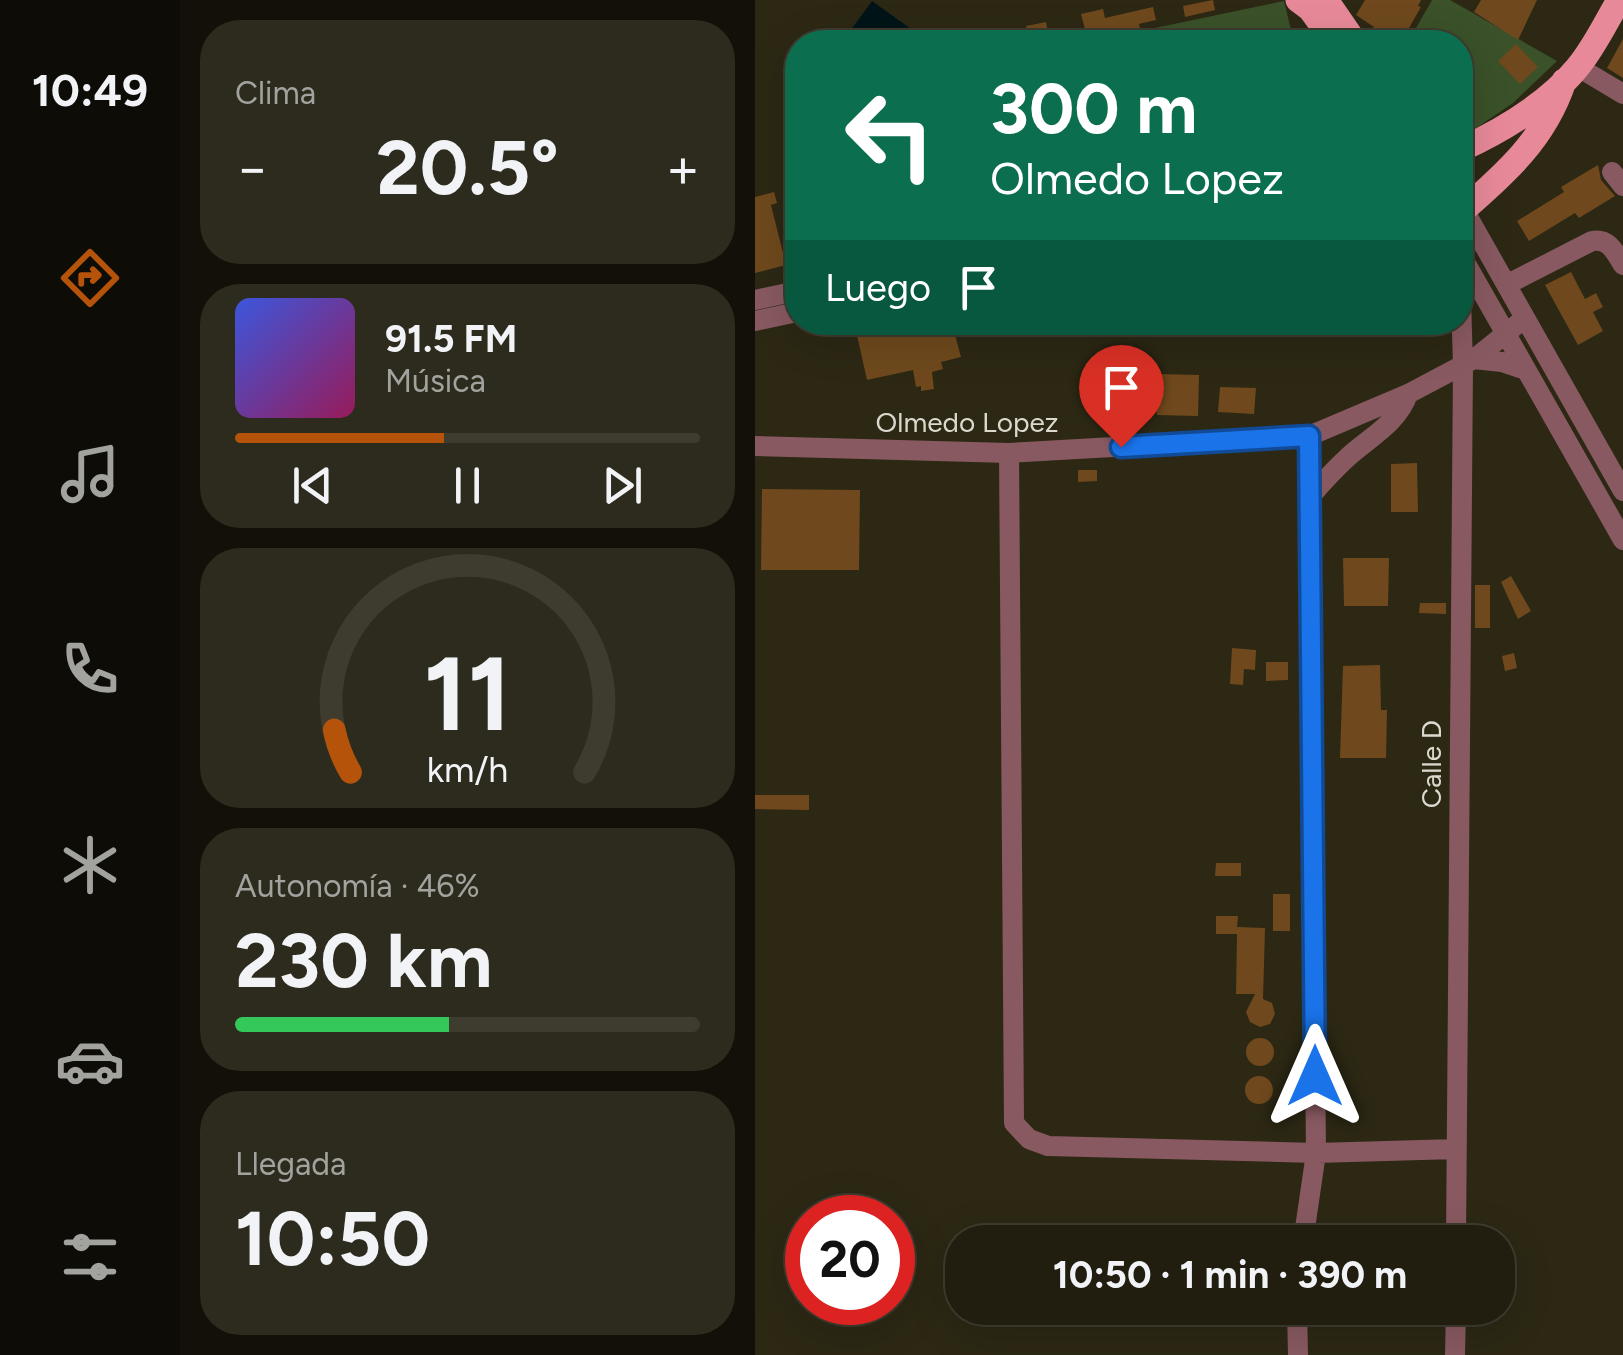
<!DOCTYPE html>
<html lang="es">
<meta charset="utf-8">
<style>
:root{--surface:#211e0f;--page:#2d2b1d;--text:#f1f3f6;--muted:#a2a29e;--line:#3e3c2f;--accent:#b45309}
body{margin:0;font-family:Figtree,sans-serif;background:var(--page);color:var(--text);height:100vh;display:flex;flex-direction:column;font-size:38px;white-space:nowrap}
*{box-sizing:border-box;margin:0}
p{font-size:32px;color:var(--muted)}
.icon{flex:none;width:55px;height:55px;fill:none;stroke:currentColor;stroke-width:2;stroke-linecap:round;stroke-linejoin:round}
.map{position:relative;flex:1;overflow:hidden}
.side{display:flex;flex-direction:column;gap:20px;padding:20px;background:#121008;width:575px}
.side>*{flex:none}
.banner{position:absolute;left:30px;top:30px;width:688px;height:305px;border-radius:40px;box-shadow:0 10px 40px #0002,0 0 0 2px var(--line);background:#0b6e4f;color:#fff;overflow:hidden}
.speed{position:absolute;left:30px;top:1195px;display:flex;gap:20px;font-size:50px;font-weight:700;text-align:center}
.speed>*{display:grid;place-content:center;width:130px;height:130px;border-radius:50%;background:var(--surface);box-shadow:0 10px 40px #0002,0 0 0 2px var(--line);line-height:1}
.speed .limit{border:15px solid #d22;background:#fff;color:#111}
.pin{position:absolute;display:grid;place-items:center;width:85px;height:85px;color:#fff;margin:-102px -42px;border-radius:50% 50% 50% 0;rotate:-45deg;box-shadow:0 0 10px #0007}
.pin .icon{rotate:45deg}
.me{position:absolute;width:110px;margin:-55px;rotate:0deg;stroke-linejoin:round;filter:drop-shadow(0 0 8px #0008)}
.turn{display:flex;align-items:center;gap:35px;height:210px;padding:0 40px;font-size:45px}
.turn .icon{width:130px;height:130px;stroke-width:2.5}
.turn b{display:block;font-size:70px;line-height:85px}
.then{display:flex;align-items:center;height:95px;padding:0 40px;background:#0003;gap:20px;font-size:38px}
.big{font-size:75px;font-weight:700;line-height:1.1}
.side .widget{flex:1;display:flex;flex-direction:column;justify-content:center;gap:15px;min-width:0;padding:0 35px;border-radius:40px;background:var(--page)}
.side .dial{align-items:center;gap:0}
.dial svg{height:260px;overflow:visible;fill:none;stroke:var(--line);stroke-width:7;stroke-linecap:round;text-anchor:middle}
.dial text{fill:var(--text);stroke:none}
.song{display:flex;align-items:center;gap:30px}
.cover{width:120px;height:120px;border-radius:15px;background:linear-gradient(135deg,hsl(230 70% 55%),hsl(330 70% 35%))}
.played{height:10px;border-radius:5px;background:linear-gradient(90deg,var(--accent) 45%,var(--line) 45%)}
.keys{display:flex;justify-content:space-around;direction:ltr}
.heat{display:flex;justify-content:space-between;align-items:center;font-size:55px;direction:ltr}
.charge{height:15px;border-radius:8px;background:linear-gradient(90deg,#34c759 46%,var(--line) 0)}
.trip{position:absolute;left:190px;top:1225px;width:570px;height:100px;border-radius:40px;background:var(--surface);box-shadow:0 10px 40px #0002,0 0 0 2px var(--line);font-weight:700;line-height:100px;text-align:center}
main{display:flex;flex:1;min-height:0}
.tab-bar{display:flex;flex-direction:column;width:180px;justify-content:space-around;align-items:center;background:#0d0c06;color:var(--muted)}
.tab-bar .icon{width:70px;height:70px}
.tab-bar .on{color:var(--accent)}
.tab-bar b{font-size:45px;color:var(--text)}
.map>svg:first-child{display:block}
.green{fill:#3a5129}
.water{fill:#001418}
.building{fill:#6f491d}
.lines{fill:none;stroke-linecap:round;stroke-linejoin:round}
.minor{stroke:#885960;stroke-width:20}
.major{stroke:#e88999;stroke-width:25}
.route-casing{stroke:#114b97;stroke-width:25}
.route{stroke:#1a73e8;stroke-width:18}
.labels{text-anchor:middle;stroke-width:10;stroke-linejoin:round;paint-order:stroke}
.street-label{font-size:28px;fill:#dbd9cd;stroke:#2c2814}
</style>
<main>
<nav class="tab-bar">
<b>10:49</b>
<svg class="icon on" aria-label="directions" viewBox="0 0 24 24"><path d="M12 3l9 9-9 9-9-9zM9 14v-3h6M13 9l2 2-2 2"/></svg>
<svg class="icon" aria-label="music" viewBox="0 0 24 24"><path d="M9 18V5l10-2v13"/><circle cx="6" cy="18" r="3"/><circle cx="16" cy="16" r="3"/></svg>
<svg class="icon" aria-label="phone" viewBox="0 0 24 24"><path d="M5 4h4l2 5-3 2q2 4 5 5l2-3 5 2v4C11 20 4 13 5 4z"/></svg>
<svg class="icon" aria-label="climate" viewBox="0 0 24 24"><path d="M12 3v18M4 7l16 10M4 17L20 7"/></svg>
<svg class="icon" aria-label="car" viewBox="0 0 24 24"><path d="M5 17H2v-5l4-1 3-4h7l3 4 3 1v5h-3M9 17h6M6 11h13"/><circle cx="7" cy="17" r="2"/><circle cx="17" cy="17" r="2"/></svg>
<svg class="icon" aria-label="filters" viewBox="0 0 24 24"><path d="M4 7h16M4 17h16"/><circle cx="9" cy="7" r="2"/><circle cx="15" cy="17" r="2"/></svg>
</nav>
<section class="side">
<div class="widget"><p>Clima</p>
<div class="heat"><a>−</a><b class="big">20.5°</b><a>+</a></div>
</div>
<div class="widget">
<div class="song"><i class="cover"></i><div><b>91.5 FM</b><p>Música</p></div></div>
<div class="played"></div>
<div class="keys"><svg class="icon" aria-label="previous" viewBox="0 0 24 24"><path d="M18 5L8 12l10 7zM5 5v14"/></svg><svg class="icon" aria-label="pause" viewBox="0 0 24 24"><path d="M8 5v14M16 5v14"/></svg><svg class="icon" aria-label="next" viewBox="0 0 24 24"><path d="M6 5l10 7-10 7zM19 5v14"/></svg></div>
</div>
<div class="widget dial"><svg viewBox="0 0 100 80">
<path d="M14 69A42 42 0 1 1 86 69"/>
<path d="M14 69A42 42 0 0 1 9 56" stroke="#b45309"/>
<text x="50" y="56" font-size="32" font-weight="700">11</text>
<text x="50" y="72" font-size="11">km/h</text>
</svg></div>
<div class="widget"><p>Autonomía · 46%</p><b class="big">230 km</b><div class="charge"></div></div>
<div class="widget"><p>Llegada</p><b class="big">10:50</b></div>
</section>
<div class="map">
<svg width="868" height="1355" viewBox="0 0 868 1355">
<rect width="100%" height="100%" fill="#2c2814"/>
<path class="green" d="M677,0H695L802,61L758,103L705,139V42H653Z
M529,1L539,42H398L395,29Z"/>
<path class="water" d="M117,1L163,34L157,42H87Z"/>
<path class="building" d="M458,0L460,10L430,17L428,6Z
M610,0H666L663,6L666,7L646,42H620L624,38L615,33L619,27L601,15Z
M726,0H782L763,40L719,12Z
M398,7L401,20L384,24L388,42H308V38L331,33L326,14L348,9L350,18Z
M291,22L295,42H275L271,26Z
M868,39V78L852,68Z
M761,44L783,67L765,84L743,61Z
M843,165L846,180L860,196L824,218L820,213L774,241L762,221L809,192L806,187Z
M19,192L22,203L16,205L31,265L0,273V197Z
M816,272L830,299L841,293L848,307L838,312L848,331L823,345L790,285Z
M99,322H238V328L200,335L206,357L186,362L188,369L177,372L179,389L166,391V386L161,387L158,370L112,380Z
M403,374L444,375L443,416L402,415Z
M465,387L501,388L499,414L463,412Z
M662,463L663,512H636V464Z
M323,470H342V481L323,482Z
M7,489L105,490L104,570H6Z
M588,558H634L633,606H589Z
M756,576L776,611L763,619L746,582Z
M720,585H735V628H720Z
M665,603H691V614L664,613Z
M477,648L501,650L500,670L489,669L488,685L475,684Z
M759,653L762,668L750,671L747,656Z
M511,662H533V680L511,681Z
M625,665L626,710H632L631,758H585L588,666Z
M0,795H54V810L0,809Z
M461,863H486V876H460Z
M518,894H535V931H518Z
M461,916H483L482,927L510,928L508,999L517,1003L520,1014L515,1024L505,1027L495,1022L491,1012L500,994H481L482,934H461Z
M491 1052a14 14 0 1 1 28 0a14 14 0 1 1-28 0Z
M490 1090a14 14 0 1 1 28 0a14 14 0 1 1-28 0Z"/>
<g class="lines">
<path class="minor" d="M823,67L868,94
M857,172L868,186
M709,210L868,491
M706,255L868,540
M753,284L837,241C854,238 860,252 868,265
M0,300L42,291
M0,321L42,312
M719,359L747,362L771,370
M0,446L254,453L554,436L653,394L719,359L770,318
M254,453L259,1123L274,1139L293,1146L561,1153L701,1149
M554,498C566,484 579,470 593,457C615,437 643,423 653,394
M548,1242L561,1153L554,436
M701,1242L708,365L705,265
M542,1308L543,1355
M700,1355L701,1308"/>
<path class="major" d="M543,0L555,9L579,42
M571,0L600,42
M705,150C746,131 793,103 822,68C839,48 851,22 864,0
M705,213C750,174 790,139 809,81"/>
</g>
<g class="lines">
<defs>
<path id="route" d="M366,447L554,436L560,1076"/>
</defs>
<use href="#route" class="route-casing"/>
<use href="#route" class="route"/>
</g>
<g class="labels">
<g class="street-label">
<text x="212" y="432">Olmedo Lopez</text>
<text transform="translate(676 764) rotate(-90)" y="10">Calle D</text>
</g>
</g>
</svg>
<div class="speed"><div class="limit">20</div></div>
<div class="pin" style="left:366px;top:447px;background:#d93025"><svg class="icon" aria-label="arrive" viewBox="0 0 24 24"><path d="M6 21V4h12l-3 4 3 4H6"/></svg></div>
<svg class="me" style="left:560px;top:1076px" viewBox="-20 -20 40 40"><path d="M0-17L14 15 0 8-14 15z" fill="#1a73e8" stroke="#fff" stroke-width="4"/></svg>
<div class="trip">10:50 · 1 min · 390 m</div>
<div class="banner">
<div class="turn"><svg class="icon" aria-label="left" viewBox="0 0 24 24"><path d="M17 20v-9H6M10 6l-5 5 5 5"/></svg><div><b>300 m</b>Olmedo Lopez</div></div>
<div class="then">Luego<svg class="icon" aria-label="arrive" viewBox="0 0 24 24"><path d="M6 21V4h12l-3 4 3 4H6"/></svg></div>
</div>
</div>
</main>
